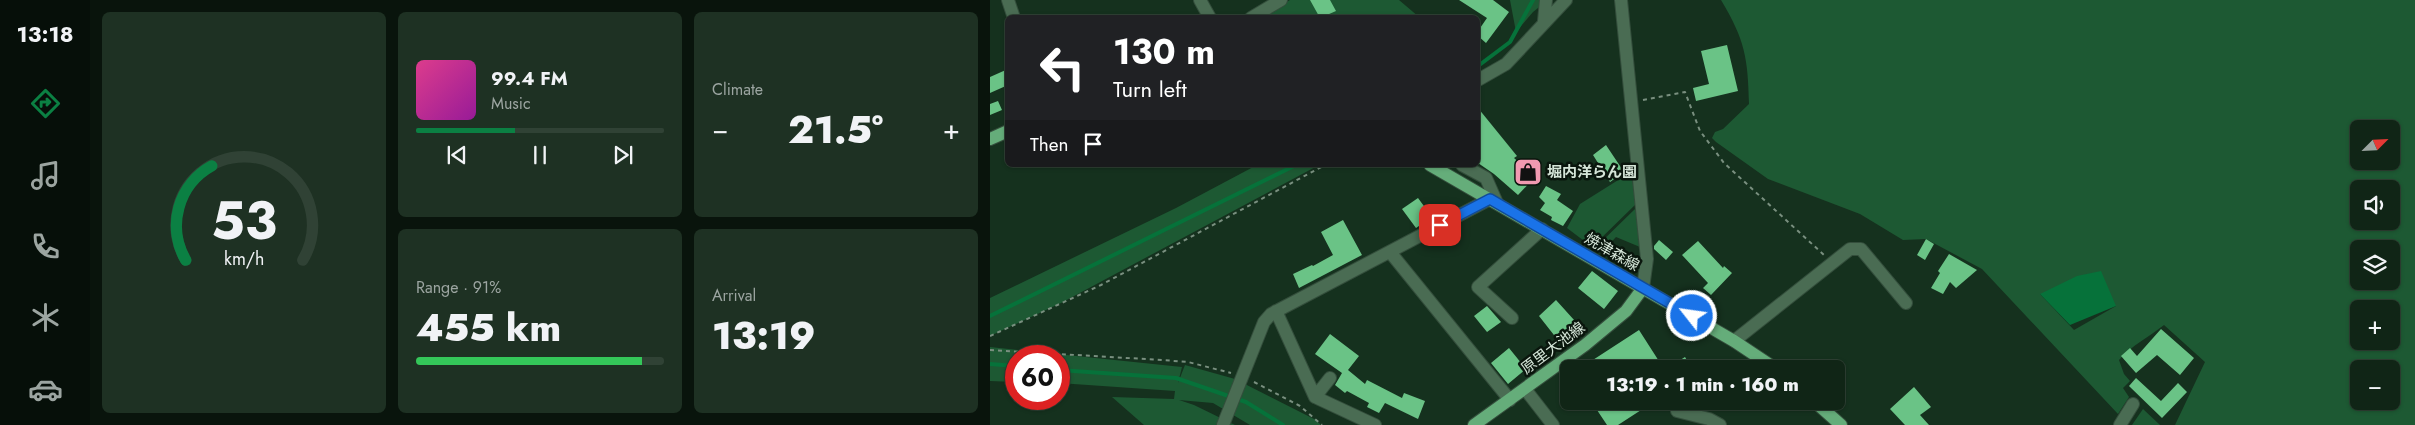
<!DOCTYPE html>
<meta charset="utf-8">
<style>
:root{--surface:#102516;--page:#1e3123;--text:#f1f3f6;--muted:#9ca5a1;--line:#304235;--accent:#0b8043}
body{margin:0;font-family:Jost,"Noto Sans JP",sans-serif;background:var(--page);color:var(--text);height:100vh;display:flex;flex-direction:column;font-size:19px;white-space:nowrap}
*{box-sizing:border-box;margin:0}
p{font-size:16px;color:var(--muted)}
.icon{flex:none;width:28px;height:28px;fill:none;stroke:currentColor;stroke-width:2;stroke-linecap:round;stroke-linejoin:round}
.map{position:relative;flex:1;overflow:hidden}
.panel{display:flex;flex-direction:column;gap:12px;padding:12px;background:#09140c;width:900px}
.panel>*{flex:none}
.top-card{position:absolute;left:15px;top:15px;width:475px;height:152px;border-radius:8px;box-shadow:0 1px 4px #0004,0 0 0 1px var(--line);background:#202124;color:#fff;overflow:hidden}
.needle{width:32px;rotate:66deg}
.controls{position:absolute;left:1360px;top:120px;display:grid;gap:10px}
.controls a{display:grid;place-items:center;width:50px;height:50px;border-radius:8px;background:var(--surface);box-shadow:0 1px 4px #0004,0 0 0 1px var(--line);font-size:25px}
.speed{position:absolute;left:15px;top:345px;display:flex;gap:10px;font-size:25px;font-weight:700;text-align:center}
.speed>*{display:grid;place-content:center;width:65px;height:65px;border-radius:50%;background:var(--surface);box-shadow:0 1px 4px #0004,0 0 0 1px var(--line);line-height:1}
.speed .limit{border:8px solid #d22;background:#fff;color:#111}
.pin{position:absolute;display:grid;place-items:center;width:42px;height:42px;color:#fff;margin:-21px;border-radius:10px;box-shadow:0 2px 8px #0006}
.me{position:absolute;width:55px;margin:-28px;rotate:300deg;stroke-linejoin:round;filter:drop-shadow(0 0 4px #0008)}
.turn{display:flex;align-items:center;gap:18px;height:105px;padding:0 25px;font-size:22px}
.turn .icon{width:65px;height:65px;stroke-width:2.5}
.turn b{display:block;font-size:35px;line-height:42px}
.then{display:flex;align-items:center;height:48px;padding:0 25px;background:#0003;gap:10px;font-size:19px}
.big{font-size:38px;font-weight:800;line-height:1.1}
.panel .widget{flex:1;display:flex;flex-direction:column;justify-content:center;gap:8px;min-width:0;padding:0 18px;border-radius:8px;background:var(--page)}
.panel .dial{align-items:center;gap:0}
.dial svg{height:130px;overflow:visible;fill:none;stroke:var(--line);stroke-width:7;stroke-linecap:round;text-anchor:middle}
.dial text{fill:var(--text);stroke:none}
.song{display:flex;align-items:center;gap:15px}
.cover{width:60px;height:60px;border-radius:8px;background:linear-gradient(135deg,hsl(330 70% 55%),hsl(300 70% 35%))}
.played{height:5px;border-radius:2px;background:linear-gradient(90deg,var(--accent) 40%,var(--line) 40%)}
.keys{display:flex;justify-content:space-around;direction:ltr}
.heat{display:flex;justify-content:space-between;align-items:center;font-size:28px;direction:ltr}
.charge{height:8px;border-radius:4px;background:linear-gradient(90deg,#34c759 91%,var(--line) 0)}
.panel .tiles{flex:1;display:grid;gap:12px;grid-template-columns:repeat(3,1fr)}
.widget:first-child{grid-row:span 2}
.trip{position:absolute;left:570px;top:360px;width:285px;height:50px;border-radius:8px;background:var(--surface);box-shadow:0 1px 4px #0004,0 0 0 1px var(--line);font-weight:800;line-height:50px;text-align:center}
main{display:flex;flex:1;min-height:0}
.dock{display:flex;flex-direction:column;width:90px;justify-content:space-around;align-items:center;background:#060f09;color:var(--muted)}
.dock .icon{width:35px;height:35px}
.dock .current{color:var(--accent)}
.dock b{font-size:22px;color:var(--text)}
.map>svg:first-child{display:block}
.green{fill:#1d5933;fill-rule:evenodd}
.water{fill:#06723a}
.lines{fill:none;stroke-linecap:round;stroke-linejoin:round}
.stream{stroke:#06723a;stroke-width:4}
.building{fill:#6ac386}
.minor-casing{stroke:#344e3c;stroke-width:14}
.major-casing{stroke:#344e3c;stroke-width:14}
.path{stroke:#798f7f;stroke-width:2;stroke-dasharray:4 4;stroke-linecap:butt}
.minor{stroke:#4a6c53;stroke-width:12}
.major{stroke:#65ad7a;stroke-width:12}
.route-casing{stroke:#114b97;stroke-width:12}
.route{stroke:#1a73e8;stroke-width:9}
.labels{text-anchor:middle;stroke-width:5;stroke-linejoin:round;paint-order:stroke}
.poi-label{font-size:15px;font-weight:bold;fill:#d5e5d8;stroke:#0a160d;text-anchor:start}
.street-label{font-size:15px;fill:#d5e5d8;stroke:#0a160d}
</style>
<main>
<nav class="dock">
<b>13:18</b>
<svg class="icon current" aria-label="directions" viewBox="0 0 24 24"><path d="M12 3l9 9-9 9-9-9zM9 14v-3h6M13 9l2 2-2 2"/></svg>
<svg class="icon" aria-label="music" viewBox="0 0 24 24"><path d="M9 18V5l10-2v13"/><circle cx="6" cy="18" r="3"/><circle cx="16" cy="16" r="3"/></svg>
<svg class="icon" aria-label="phone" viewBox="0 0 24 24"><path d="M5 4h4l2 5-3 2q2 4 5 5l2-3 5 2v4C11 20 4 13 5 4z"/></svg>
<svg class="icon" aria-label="climate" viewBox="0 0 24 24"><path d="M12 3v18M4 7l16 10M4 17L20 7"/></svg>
<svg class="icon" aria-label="car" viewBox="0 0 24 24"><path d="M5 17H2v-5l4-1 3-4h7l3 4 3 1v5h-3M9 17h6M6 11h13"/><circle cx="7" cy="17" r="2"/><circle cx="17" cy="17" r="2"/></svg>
</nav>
<section class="panel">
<div class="tiles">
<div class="widget dial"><svg viewBox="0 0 100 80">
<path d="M14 69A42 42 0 1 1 86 69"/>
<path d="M14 69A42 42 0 0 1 30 11" stroke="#0b8043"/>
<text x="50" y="56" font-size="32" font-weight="700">53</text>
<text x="50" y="72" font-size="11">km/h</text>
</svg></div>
<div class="widget">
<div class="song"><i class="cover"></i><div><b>99.4 FM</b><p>Music</p></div></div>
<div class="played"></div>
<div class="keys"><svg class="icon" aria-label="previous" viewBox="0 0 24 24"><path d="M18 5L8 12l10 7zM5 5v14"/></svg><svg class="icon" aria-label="pause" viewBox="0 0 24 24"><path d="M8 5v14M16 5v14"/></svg><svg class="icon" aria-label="next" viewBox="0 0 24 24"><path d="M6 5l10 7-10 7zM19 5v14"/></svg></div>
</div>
<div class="widget"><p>Climate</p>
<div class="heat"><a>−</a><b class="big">21.5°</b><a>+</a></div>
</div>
<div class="widget"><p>Range · 91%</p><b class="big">455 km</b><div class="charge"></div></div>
<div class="widget"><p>Arrival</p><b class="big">13:19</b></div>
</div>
</section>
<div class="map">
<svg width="1425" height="425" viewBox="0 0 1425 425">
<rect width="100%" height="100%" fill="#15311e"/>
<path class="green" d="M300,0H409L429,17L267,18Z
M520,0H558L543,12L526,32Z
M731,0H1425V425H1185L1215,362L1174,325C1159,337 1142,345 1129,360L1134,374L1140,381L1133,388L1139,397L1128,414L992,269L936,239L913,240L870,214L778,179L726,142L722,138L725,132L733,129L759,104C758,58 755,40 731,0ZM1369,129H1401V161H1369ZM1369,189H1401V221H1369ZM1369,249H1401V281H1369ZM1050,294L1126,306L1084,330ZM1369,309H1401V341H1369ZM1369,369H1401V401H1369Z
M267,165H329L71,303L0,336V298L186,208Z
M641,172L646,204L602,247L577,228L590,204Z
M646,208L650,247L626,237L612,252L605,248Z
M0,347L192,367L188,383L195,365L245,379L326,420L331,425H260L223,403L189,400L204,405L245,425H154L122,397L184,399L185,391L69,383V356H26V382L0,381Z
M1153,409L1170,425H1142Z"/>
<path class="water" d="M1111,271L1126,306L1080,325L1050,294L1087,276Z"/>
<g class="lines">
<path class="stream" d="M488,66L520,42L543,0
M0,316L306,165
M0,364L26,366
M69,370L186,378L256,402L293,425"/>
</g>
<path class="building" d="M320,0H340L346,11L330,18Z
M469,0H503L519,12L496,43L488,36V31L497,18Z
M737,45L748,91L706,101L703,88L719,84L711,51Z
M18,69V85L0,93V77Z
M8,101L12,110L0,115V104Z
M488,108L527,156L524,158L545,177L528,195L504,174L488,163Z
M616,145L634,172L620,182L603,155Z
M556,186L571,194L567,200L583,211L573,226L561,220L562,217L550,210L555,203L549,197Z
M428,198L442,217L426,228L412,209Z
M353,220L372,255L309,288L303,274L322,265L323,266L343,255L331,232Z
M936,239L944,244L935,260L927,255Z
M669,240L683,252L676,260L664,249V246Z
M708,241L733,268L734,266L742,273L721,295L713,288L718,283L692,255Z
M959,254L987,270L966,288L960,282L953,294L941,288L950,273L948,271Z
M602,271L628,291L614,309L588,288Z
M566,300L594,331L580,343L576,340L571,344L549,316Z
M497,306L511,322L497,332L484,316Z
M1171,329L1204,358L1190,375L1167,355L1146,373L1131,356L1140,348L1147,356Z
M649,330L674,369H589Z
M340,334L369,356L358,370L375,384L377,380L412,398L414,393L435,401L428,419L395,403L389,413L377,407L379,403L357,391L355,393L345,385L352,373L325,354Z
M519,348L536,369L518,384L501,363Z
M695,357L702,369H676Z
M1146,378L1171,401L1188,383L1197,392L1172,418L1139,386Z
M924,387L941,407L930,415L939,425H915L900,409Z
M601,401H665L628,425H617Z"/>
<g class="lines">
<defs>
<path id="minor" d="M18,0L24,18
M210,0L220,18
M631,0L657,259L653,288
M261,18L291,0
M554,21L556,0
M488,80L516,64L576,0
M472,165L496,178L507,203
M400,252L520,400
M286,311L325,397L385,425
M522,318L488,287L552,229
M744,341L860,249H871L916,303
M535,389L563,425
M325,397L340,378
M687,411L719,419L730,425
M233,425L274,322L281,314L500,199
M1130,425L1143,404"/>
<path id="major" d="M0,139L18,131
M440,165L744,341L786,369
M824,401L851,425
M484,425L595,345L636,311L653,288"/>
</defs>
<use href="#minor" class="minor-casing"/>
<use href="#major" class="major-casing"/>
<path class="path" d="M653,100L695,92L710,131L734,163L834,255
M0,336L111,285L335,165
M0,350L172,360L198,362L241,373
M264,382L310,406L332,425"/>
<use href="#minor" class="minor"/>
<use href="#major" class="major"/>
</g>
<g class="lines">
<defs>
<path id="route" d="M450,225L500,199L702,316"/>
</defs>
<use href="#route" class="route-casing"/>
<use href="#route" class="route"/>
</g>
<defs>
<symbol id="shop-square" viewBox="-11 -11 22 22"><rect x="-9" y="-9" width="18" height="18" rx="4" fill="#f19ab1" stroke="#0a160d"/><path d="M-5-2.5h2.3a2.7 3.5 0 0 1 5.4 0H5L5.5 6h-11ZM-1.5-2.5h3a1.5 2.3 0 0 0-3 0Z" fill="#111"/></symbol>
</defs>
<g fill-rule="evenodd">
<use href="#shop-square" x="522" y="156" width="32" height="32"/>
</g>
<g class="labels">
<g class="poi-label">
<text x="557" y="177">堀内洋らん園</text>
</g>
<g class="street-label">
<text transform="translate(622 252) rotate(30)" y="5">焼津森線</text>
<text transform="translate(563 348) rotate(-37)" y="5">原里大池線</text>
</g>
</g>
</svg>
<div class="controls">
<a><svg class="needle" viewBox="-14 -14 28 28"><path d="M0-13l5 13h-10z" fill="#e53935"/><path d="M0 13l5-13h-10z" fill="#9ca5a1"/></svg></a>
<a><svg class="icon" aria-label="sound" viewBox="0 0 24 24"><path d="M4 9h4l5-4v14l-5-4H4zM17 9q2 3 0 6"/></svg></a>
<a><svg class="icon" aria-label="layers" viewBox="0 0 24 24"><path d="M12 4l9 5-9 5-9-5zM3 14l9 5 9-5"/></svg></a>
<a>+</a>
<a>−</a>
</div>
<div class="speed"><div class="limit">60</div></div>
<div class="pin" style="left:450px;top:225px;background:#d93025"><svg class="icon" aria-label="arrive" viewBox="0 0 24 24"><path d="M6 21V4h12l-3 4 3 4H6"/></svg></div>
<svg class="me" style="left:702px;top:316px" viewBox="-20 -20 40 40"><circle r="17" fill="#1a73e8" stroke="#fff" stroke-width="3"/><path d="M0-11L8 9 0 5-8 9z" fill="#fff"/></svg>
<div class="trip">13:19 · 1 min · 160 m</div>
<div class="top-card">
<div class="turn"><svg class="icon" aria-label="left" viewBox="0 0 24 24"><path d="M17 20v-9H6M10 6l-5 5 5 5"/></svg><div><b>130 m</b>Turn left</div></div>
<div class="then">Then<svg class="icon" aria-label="arrive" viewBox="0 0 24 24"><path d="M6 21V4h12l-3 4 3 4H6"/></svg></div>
</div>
</div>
</main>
